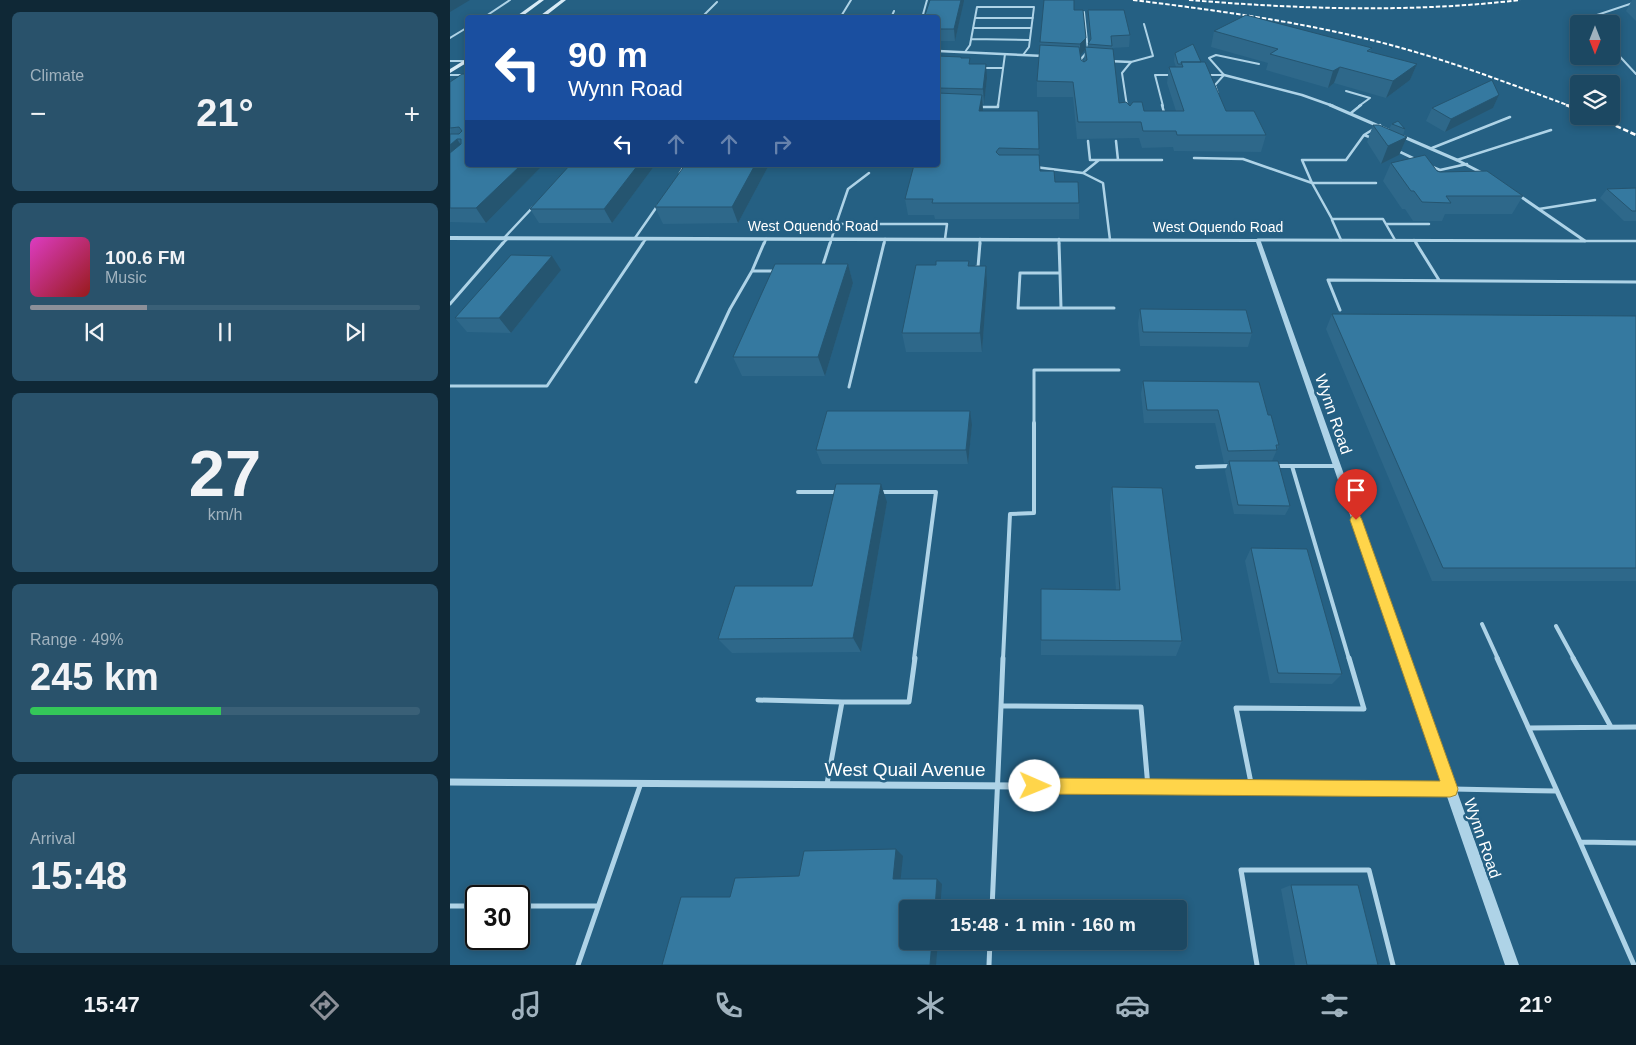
<!DOCTYPE html>
<meta charset="utf-8">
<style>
:root{--surface:#1c4862;--page:#29526b;--text:#f1f3f6;--muted:#a0b2be;--line:#3a6077;--accent:#8c9099}
body{margin:0;font-family:Arial,sans-serif;background:var(--page);color:var(--text);height:100vh;display:flex;flex-direction:column;font-size:19px;white-space:nowrap}
*{box-sizing:border-box;margin:0}
p{font-size:16px;color:var(--muted)}
.icon{flex:none;width:28px;height:28px;fill:none;stroke:currentColor;stroke-width:2;stroke-linecap:round;stroke-linejoin:round}
.map{position:relative;flex:1;overflow:hidden}
.panel{display:flex;flex-direction:column;gap:12px;padding:12px;background:#0f2836;width:450px}
.panel>*{flex:none}
.top-card{position:absolute;left:15px;top:15px;width:475px;height:152px;border-radius:5px;box-shadow:0 2px 8px #0003,0 0 0 1px var(--line);background:#1a4fa0;color:#fff;overflow:hidden}
.needle{width:32px;rotate:180deg}
.tools{position:absolute;left:1120px;top:15px;display:grid;gap:10px}
.tools a{display:grid;place-items:center;width:50px;height:50px;border-radius:5px;background:var(--surface);box-shadow:0 2px 8px #0003,0 0 0 1px var(--line);font-size:25px}
.speed{position:absolute;left:15px;top:885px;display:flex;gap:10px;font-size:25px;font-weight:700;text-align:center}
.speed>*{display:grid;place-content:center;width:65px;height:65px;border-radius:50%;background:var(--surface);box-shadow:0 2px 8px #0003,0 0 0 1px var(--line);line-height:1}
.speed .limit{border:2px solid #111;border-radius:8px;background:#fff;color:#111}
.pin{position:absolute;display:grid;place-items:center;width:42px;height:42px;color:#fff;margin:-51px -21px;border-radius:50% 50% 50% 0;rotate:-45deg;box-shadow:0 0 5px #0007}
.pin .icon{rotate:45deg}
.me{position:absolute;width:55px;margin:-28px;rotate:91deg;stroke-linejoin:round;filter:drop-shadow(0 0 4px #0008)}
.turn{display:flex;align-items:center;gap:18px;height:105px;padding:0 20px;font-size:22px}
.turn .icon{width:65px;height:65px;stroke-width:2.5}
.turn b{display:block;font-size:35px;line-height:42px}
.lanes{display:flex;align-items:center;height:48px;padding:0 20px;background:#0003;justify-content:center;gap:25px;direction:ltr}
.lanes .off{opacity:.35}
.big{font-size:38px;font-weight:800;line-height:1.1}
.panel .card{flex:1;display:flex;flex-direction:column;justify-content:center;gap:8px;min-width:0;padding:0 18px;border-radius:8px;background:var(--page)}
.panel .dial{align-items:center;gap:0}
.dial b{font-size:65px;line-height:1}
.song{display:flex;align-items:center;gap:15px}
.cover{width:60px;height:60px;border-radius:8px;background:linear-gradient(135deg,hsl(310 70% 55%),hsl(0 70% 35%))}
.played{height:5px;border-radius:2px;background:linear-gradient(90deg,var(--accent) 30%,var(--line) 30%)}
.keys{display:flex;justify-content:space-around;direction:ltr}
.heat{display:flex;justify-content:space-between;align-items:center;font-size:28px;direction:ltr}
.charge{height:8px;border-radius:4px;background:linear-gradient(90deg,#34c759 49%,var(--line) 0)}
.trip{position:absolute;left:449px;top:900px;width:288px;height:50px;border-radius:5px;background:var(--surface);box-shadow:0 2px 8px #0003,0 0 0 1px var(--line);font-weight:800;line-height:50px;text-align:center}
.tabs{display:flex;height:80px;justify-content:space-around;align-items:center;background:#0b1d27;color:var(--muted)}
.tabs .icon{width:35px;height:35px}
.tabs .active{color:var(--accent)}
.tabs b{font-size:22px;color:var(--text)}
main{display:flex;flex:1;min-height:0}
.map>svg:first-child{display:block}
.lines{fill:none;stroke-linecap:round;stroke-linejoin:round}
.service-far4{stroke:#aed3e7;stroke-width:2}
.service-far3{stroke:#aed3e7;stroke-width:2.5}
.service-far2{stroke:#aed3e7;stroke-width:3}
.service-far1{stroke:#aed3e7;stroke-width:4}
.service{stroke:#aed3e7;stroke-width:5}
.minor-far2{stroke:#aed3e7;stroke-width:2.5}
.minor-far1{stroke:#aed3e7;stroke-width:3}
.minor{stroke:#aed3e7;stroke-width:7}
.tertiary{fill:#aed3e7;fill-rule:evenodd}
.secondary{fill:#d8ebf6;fill-rule:evenodd}
.rail-far1{stroke:#fff;stroke-width:2;stroke-dasharray:4.5 2;stroke-linecap:butt}
.rail{stroke:#fff;stroke-width:2.5;stroke-dasharray:5.5 2.5;stroke-linecap:butt}
.wall{fill:#2e688a;fill-rule:evenodd}
.shaded-wall{fill:#255570}
.building{fill:#3579a0;stroke:#255570}
.route{fill:#ffd54a;stroke:#a68a30}
.labels{text-anchor:middle;stroke-width:5;stroke-linejoin:round;paint-order:stroke}
.far-street-label{font-size:14px;fill:#fff;stroke:#256083}
.street-label{font-size:16px;fill:#fff;stroke:#256083}
.near-street-label{font-size:19px;fill:#fff;stroke:#256083}
</style>
<main>
<section class="panel">
<div class="card"><p>Climate</p>
<div class="heat"><a>−</a><b class="big">21°</b><a>+</a></div>
</div>
<div class="card">
<div class="song"><i class="cover"></i><div><b>100.6 FM</b><p>Music</p></div></div>
<div class="played"></div>
<div class="keys"><svg class="icon" aria-label="previous" viewBox="0 0 24 24"><path d="M18 5L8 12l10 7zM5 5v14"/></svg><svg class="icon" aria-label="pause" viewBox="0 0 24 24"><path d="M8 5v14M16 5v14"/></svg><svg class="icon" aria-label="next" viewBox="0 0 24 24"><path d="M6 5l10 7-10 7zM19 5v14"/></svg></div>
</div>
<div class="card dial"><b>27</b><p>km/h</p></div>
<div class="card"><p>Range · 49%</p><b class="big">245 km</b><div class="charge"></div></div>
<div class="card"><p>Arrival</p><b class="big">15:48</b></div>
</section>
<div class="map">
<svg width="1186" height="965" viewBox="0 0 1186 965">
<rect width="100%" height="100%" fill="#256083"/>
<g class="lines">
<path class="service-far4" d="M33,18L60,0
M251,18L267,2
M390,18L401,0
M441,18L444,11
M472,18L477,0
M525,18H583
M1140,24L1135,19L1186,2
M523,28H581
M0,38L18,27
M521,39L579,40
M1161,47L1186,74
M515,52L520,45L527,7H584L579,47L573,55
M0,61H15
M632,65L631,59L638,51L634,12
M532,68H552
M0,75H18
M756,75H774
M774,75L759,58L766,55L809,64
M896,91L920,98L909,106
M768,94L765,85L774,75
M548,106L555,54
M677,106L672,73L681,62L703,56L694,24
M713,106L705,75H721"/>
<path class="service-far3" d="M712,105L715,116
M529,107H548V105
M901,113L911,105
M922,138L914,135L930,125
M638,141L640,160H649
M666,141L668,160
M982,148L1060,117
M946,150L967,160
M744,158L793,159L862,183
M1007,160L1101,130
M980,166L990,170L1017,164
M585,167L633,173L653,183L660,240
M230,173L235,165
M633,173L649,160H712
M862,183L852,160H896L914,135
M926,183H862L882,219H933L945,240
M1089,209L1145,200
M882,220L891,240
M386,224L398,189L419,173
M936,224H979
M54,238L83,207
M185,238L208,205
M609,239V244
M964,240L967,244
M1135,241H1186
M52,244L58,238
M192,244L196,239
M314,244L316,239
M380,244L386,224H497L495,239
M434,244L435,239
M530,244V239"/>
<path class="service-far2" d="M314,243L302,271H325
M609,243L610,273
M966,243L989,280
M526,267H528L530,243
M372,268L380,243
M570,273H610L611,308H568Z
M0,304L53,243
M611,308H664
M890,310L878,280L1186,282
M246,382L280,309L302,271
M0,386H97L193,243
M399,387L434,243
M584,424V370H669"/>
<path class="service-far1" d="M824,466H887
M842,466L899,659
M747,467L780,466
M348,492H387
M429,492H486L464,659
M1032,624L1048,659
M1106,626L1124,659
M553,659L560,514L584,513V423"/>
<path class="service" d="M1047,658L1130,842L1186,843
M1123,658L1161,727
M308,700L392,702L377,784
M392,702H459L465,658
M551,706L553,658
M1079,728L1186,727
M802,788L786,708L914,709L899,658
M1003,789L1106,791
M1130,842L1184,965
M0,906H26
M69,906H148
M542,909L551,706L691,707L698,787
M128,965L191,783
M539,965L540,941
M807,965L791,870H919L943,965"/>
<path class="minor-far2" d="M488,51L594,56
M658,61L681,62
M774,75L852,95L883,106"/>
<path class="minor-far1" d="M880,105L1007,160L1034,174
M1067,194L1135,241
M808,240L1135,241"/>
<path class="minor" d="M0,782L999,789"/>
<path class="tertiary" d="M0,236L810,239L1069,965H1055L806,242L0,240Z"/>
<path class="secondary" d="M89,0H94L70,18H64Z
M111,0H116L93,18H87Z
M18,58V62L0,73V69Z"/>
<path class="rail-far1" d="M683,0C772,11 861,23 948,47C1006,63 1063,85 1120,106
M739,0C850,9 959,13 1070,0"/>
<path class="rail" d="M1116,105L1129,110
M1144,116L1186,135"/>
</g>
<path class="wall" d="M480,0H514L505,41H488V18Z
M1182,0H1186V21L1176,11Z
M624,10L636,38L635,47L637,48L638,44L640,41L638,21V10L680,35L679,47L662,48L669,103L694,111H726L717,83L719,67H726L724,61L725,53L751,62L776,111L816,135L811,152L724,151L723,147L692,148L689,138L627,139L623,97H587V81L590,42ZM635,50L634,62L631,60L630,56Z
M764,31L922,48L920,52L967,64L960,80L936,98L884,83L878,88L816,70L818,63L761,47Z
M488,56L511,58L520,64L537,78L534,104H532L533,111H588L589,156L590,171L605,182L629,203V219H485L484,215H458L455,199L488,165Z
M18,74V165H93L36,223L0,222V82Z
M1049,95L1043,108L995,132L976,121L982,108Z
M942,124L955,129L953,135L957,137L949,155L931,164L917,142L923,125L939,129Z
M941,163L987,171L1073,196L1062,214H995L992,221H963L955,209H952L933,181Z
M120,165H205L162,223H89L80,209Z
M319,165L288,223L213,224L205,207Z
M1186,188V221H1174L1150,198L1157,189Z
M398,264L403,283L375,376H292L283,357Z
M519,266L537,285L532,352H456L452,333Z
M111,270L61,333L17,332L5,318Z
M690,309L802,333L798,347L690,346L688,323Z
M882,314L1186,316V581H982L876,329Z
M693,381L818,415L829,445L822,461L840,506L835,515L784,514L775,471L778,463H774L765,423H694L691,394Z
M522,425L518,464H372L366,450Z
M662,487L732,641L726,656L591,655V589L666,590L660,505Z
M437,502L411,652L282,653L268,639L362,586Z
M801,548L892,674L882,684L820,683L795,561Z
M841,885L928,965H845L831,889Z"/>
<path class="shaded-wall" d="M0,0H20L0,12Z
M511,0H514V1L505,41L504,29Z
M636,38L635,50L630,56V44Z
M536,64L537,78L534,104L533,89Z
M967,64L960,80L936,98L943,81Z
M890,67L884,83L878,88L883,71Z
M532,95L533,110L531,126L529,111Z
M1049,95L1043,108L995,132L1001,119Z
M957,137L949,155L931,164L938,146Z
M7,139L16,153L0,167V145Z
M71,165H93L36,223L26,208Z
M188,165H205L162,223L154,209Z
M305,165H319L288,223L282,207Z
M102,256L111,270L61,333L49,318Z
M398,264L403,283L375,376L368,357Z
M536,266L537,285L532,352L530,333Z
M520,411L522,425L518,464L516,450Z
M431,484L437,502L411,652L403,638Z
M446,849L453,856L450,885L443,879Z
M487,879L492,884L490,909H485Z
M482,941H488L486,965H480Z"/>
<path class="building" d="M480,0H511L504,29H488V18H474Z
M594,0H624V10H633L636,38L630,44L590,42Z
M638,10H674L680,35L661,36L662,46L638,44L641,39Z
M796,15L922,48L917,51L967,64L943,81L890,67L883,71L820,54L828,49L764,31Z
M743,44L751,62H731L732,64H728L725,53Z
M590,45L629,47L631,60L634,62L637,60L635,47L663,49L669,103L676,102L680,106L683,102H692L694,111H734L719,67H733L731,62H755L776,111H804L816,135H727L726,131H693L691,122H628L623,82L587,81Z
M488,56L511,57V58H520L519,64H536L533,89L488,88Z
M12,74H18V165H71L26,208H0V153L11,144V139H7L0,145V134H9L12,131L9,127L0,128V82Z
M1042,80L1049,95L1001,119L982,108Z
M488,93L532,95L529,111H588L589,149L549,148L546,152L549,155H589L590,171H604L605,182H628L629,203H482L483,199H455L464,165H488Z
M948,121L955,129L942,124Z
M923,125H929L957,137L938,146Z
M975,155L987,171L990,172L1037,171L1073,196H996L1001,203L972,202L964,191H961L941,163Z
M120,165H188L154,209H80Z
M235,165H305L282,207H205Z
M1186,188V211H1182L1157,189Z
M61,255L102,256L49,318H5Z
M486,261H519L518,266H536L530,333H452L466,265H486Z
M325,264H398L368,357H283Z
M690,309L796,310L802,333L693,332Z
M882,314L1186,316V568H993Z
M693,381L809,382L818,415H821L829,445H826L827,450L778,451L768,410H697Z
M377,411H520L516,450H366Z
M779,461H828L840,506L788,505Z
M386,484H431L403,638L268,639L285,586H362Z
M662,487L712,488L732,641L591,640V589L670,590Z
M801,548L857,549L892,674L828,673Z
M446,849L443,879H487L485,909H458V941H482L480,965H212L231,897H280L285,878L349,876L354,851Z
M841,885H908L928,965H857Z"/>
<path class="route" d="M906,515L910,516L912,520L1008,789L1006,795L1000,797L585,794L579,791L577,786L579,781L585,778L990,781L900,520L902,516Z"/>
<g class="labels">
<g class="far-street-label">
<text x="363" y="231">West Oquendo Road</text>
<text x="768" y="232">West Oquendo Road</text>
</g>
<g class="street-label">
<text transform="translate(884 414) rotate(71)" y="6">Wynn Road</text>
<text transform="translate(1033 838) rotate(71)" y="6">Wynn Road</text>
</g>
<g class="near-street-label">
<text x="455" y="776">West Quail Avenue</text>
</g>
</g>
</svg>
<div class="tools">
<a><svg class="needle" viewBox="-14 -14 28 28"><path d="M0-13l5 13h-10z" fill="#e53935"/><path d="M0 13l5-13h-10z" fill="#a0b2be"/></svg></a>
<a><svg class="icon" aria-label="layers" viewBox="0 0 24 24"><path d="M12 4l9 5-9 5-9-5zM3 14l9 5 9-5"/></svg></a>
</div>
<div class="speed"><div class="limit">30</div></div>
<div class="pin" style="left:906px;top:520px;background:#d93025"><svg class="icon" aria-label="arrive" viewBox="0 0 24 24"><path d="M6 21V4h12l-3 4 3 4H6"/></svg></div>
<svg class="me" style="left:585px;top:786px" viewBox="-20 -20 40 40"><circle r="19" fill="#fff"/><path d="M0-13L10 11 0 6-10 11z" fill="#ffd54a"/></svg>
<div class="trip">15:48 · 1 min · 160 m</div>
<div class="top-card">
<div class="turn"><svg class="icon" aria-label="left" viewBox="0 0 24 24"><path d="M17 20v-9H6M10 6l-5 5 5 5"/></svg><div><b>90 m</b>Wynn Road</div></div>
<div class="lanes"><svg class="icon" aria-label="left" viewBox="0 0 24 24"><path d="M17 20v-9H6M10 6l-5 5 5 5"/></svg><svg class="icon off" aria-label="ahead" viewBox="0 0 24 24"><path d="M12 20V5M6 11l6-6 6 6"/></svg><svg class="icon off" aria-label="ahead" viewBox="0 0 24 24"><path d="M12 20V5M6 11l6-6 6 6"/></svg><svg class="icon off" aria-label="right" viewBox="0 0 24 24"><path d="M7 20v-9h11M14 6l5 5-5 5"/></svg></div>
</div>
</div>
</main>
<nav class="tabs">
<b>15:47</b>
<svg class="icon active" aria-label="directions" viewBox="0 0 24 24"><path d="M12 3l9 9-9 9-9-9zM9 14v-3h6M13 9l2 2-2 2"/></svg>
<svg class="icon" aria-label="music" viewBox="0 0 24 24"><path d="M9 18V5l10-2v13"/><circle cx="6" cy="18" r="3"/><circle cx="16" cy="16" r="3"/></svg>
<svg class="icon" aria-label="phone" viewBox="0 0 24 24"><path d="M5 4h4l2 5-3 2q2 4 5 5l2-3 5 2v4C11 20 4 13 5 4z"/></svg>
<svg class="icon" aria-label="climate" viewBox="0 0 24 24"><path d="M12 3v18M4 7l16 10M4 17L20 7"/></svg>
<svg class="icon" aria-label="car" viewBox="0 0 24 24"><path d="M5 17H2v-5l4-1 3-4h7l3 4 3 1v5h-3M9 17h6M6 11h13"/><circle cx="7" cy="17" r="2"/><circle cx="17" cy="17" r="2"/></svg>
<svg class="icon" aria-label="filters" viewBox="0 0 24 24"><path d="M4 7h16M4 17h16"/><circle cx="9" cy="7" r="2"/><circle cx="15" cy="17" r="2"/></svg>
<b>21°</b>
</nav>
